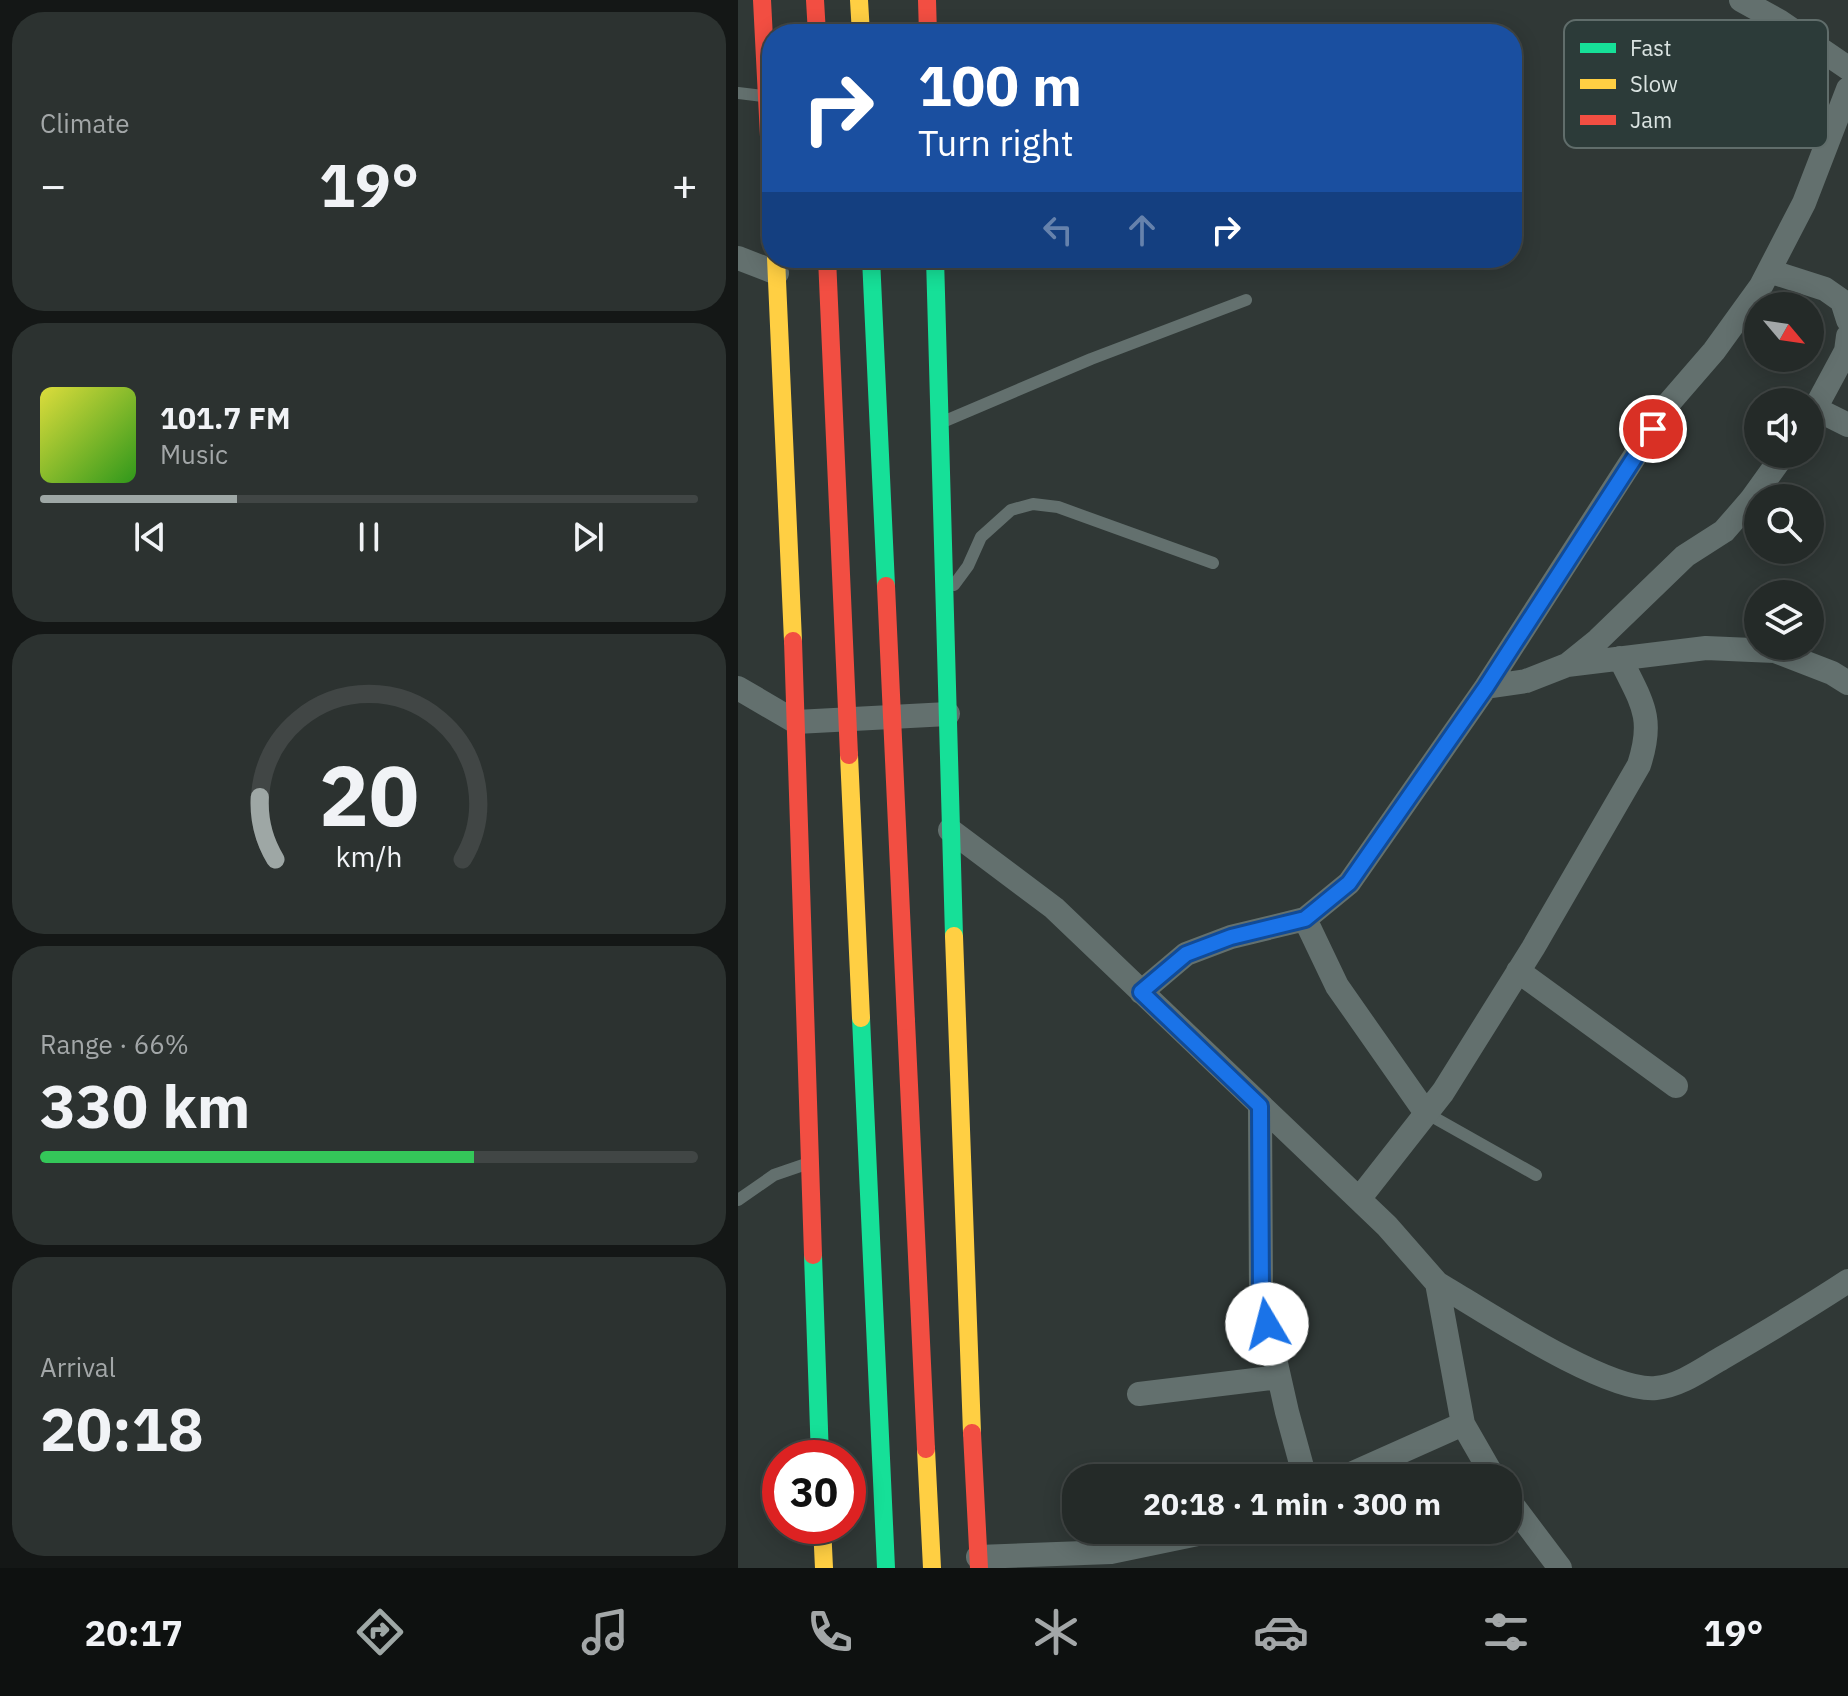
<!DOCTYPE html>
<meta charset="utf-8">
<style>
:root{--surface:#242a28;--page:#2c3230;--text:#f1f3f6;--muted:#a3a7a8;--line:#414645;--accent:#9ea7a5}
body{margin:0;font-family:"IBM Plex Sans",sans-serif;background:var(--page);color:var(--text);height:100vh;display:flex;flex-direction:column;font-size:30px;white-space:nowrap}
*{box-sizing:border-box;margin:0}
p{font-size:26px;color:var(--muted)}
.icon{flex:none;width:44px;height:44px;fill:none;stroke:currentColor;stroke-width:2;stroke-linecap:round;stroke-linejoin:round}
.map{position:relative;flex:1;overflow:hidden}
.drawer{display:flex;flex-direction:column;gap:12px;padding:12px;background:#141716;width:738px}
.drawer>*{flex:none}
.guide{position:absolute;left:24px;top:24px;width:760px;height:244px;border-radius:32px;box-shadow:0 4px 20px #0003,0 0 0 2px var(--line);background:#1a4fa0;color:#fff;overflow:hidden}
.needle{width:52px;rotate:119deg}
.buttons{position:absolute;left:1006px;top:292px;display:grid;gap:16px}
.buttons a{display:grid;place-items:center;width:80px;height:80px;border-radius:50%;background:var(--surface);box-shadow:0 4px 20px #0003,0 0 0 2px var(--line);font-size:40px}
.speed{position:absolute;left:24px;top:1440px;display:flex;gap:16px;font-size:40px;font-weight:700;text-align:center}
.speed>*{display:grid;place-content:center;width:104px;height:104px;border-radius:50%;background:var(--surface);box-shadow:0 4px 20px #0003,0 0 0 2px var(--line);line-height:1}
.speed .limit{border:12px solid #d22;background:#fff;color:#111}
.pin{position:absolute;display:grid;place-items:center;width:68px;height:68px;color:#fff;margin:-34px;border:4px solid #fff;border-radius:50%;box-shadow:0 2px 8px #0007}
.me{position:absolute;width:88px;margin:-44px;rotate:352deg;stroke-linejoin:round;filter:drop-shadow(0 0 6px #0008)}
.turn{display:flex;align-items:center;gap:28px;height:168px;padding:0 24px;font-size:36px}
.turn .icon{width:104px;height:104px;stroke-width:2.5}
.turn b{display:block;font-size:56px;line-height:68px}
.lanes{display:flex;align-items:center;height:76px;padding:0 24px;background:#0003;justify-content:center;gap:40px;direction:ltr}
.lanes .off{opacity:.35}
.big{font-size:60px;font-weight:700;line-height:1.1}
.drawer .card{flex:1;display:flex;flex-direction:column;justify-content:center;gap:12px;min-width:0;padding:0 28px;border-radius:32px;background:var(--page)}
.drawer .dial{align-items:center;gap:0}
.dial svg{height:208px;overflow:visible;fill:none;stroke:var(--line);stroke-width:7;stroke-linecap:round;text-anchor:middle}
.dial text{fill:var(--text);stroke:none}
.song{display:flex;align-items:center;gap:24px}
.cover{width:96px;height:96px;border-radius:12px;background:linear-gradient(135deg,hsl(60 70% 55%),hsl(110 70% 35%))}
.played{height:8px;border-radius:4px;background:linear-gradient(90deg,var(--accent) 30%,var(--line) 30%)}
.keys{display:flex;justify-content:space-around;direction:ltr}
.heat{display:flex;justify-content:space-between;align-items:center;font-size:44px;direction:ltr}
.charge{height:12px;border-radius:6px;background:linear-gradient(90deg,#34c759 66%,var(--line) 0)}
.trip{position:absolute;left:324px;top:1464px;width:460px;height:80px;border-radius:32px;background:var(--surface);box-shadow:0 4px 20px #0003,0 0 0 2px var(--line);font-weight:700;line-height:80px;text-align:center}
.menu{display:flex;height:128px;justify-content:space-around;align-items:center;background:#0e1110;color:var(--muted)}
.menu .icon{width:56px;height:56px}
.menu .current{color:var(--accent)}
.menu b{font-size:36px;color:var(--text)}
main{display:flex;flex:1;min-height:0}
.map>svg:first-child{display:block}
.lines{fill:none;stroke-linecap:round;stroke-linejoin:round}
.lane{stroke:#63706e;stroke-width:12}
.street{stroke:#63706e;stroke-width:24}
.fast{stroke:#16e098;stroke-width:18}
.slow{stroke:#ffcf43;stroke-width:18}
.jam{stroke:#f24e42;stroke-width:18}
.fast-bridge{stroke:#16e098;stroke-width:18}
.slow-bridge{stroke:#ffcf43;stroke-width:18}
.jam-bridge{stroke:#f24e42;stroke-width:18}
.route-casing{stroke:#114b97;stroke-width:20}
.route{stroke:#1a73e8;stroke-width:14}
.key{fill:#2c3b39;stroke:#606d6b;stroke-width:2}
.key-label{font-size:22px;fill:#dae3e1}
</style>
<main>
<section class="drawer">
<div class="card"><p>Climate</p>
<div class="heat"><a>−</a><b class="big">19°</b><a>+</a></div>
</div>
<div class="card">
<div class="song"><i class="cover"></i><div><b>101.7 FM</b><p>Music</p></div></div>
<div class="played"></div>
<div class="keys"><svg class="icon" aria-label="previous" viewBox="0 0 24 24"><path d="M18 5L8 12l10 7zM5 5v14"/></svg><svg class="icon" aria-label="pause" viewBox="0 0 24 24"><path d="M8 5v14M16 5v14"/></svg><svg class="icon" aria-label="next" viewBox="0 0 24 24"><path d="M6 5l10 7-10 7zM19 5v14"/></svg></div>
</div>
<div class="card dial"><svg viewBox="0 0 100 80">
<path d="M14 69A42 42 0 1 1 86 69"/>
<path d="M14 69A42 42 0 0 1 8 45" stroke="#9ea7a5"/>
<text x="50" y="56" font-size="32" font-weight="700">20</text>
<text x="50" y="72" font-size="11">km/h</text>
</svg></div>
<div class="card"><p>Range · 66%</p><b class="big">330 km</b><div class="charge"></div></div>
<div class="card"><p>Arrival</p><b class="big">20:18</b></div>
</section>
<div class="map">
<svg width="1110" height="1568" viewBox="0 0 1110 1568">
<rect width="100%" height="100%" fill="#303836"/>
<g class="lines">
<path class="lane" d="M0,93L25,96
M207,421L353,359L508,300
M216,585L230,566L243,537L273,510L295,504L320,507L475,563
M688,1113L798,1175
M0,1200L36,1175L71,1163"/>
<path class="street" d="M1003,0L1041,21L1110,68
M0,258L39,273
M1031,271L1087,289L1104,301L1110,320
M1078,409L1110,425
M1072,418L1108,351L1110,336
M829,665L860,640L947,556L986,531L1013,500L1046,454
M748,687L788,681L829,665L968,648L1037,651L1094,673L1110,683
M0,688L58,722L210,714
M212,830L316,908L649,1226L699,1283L725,1424L756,1478
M567,919L599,986L688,1113
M780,971L938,1086
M403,992L448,954L493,937L567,919L611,883L748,687L931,403L976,351L1023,286L1066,203L1110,89
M522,1106L523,1297L549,1412L567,1478
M621,1199L705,1092L795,948L901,765C917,716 903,702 882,658
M699,1283C745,1310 869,1393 918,1388C942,1386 965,1369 984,1358C1027,1333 1069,1308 1110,1281
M401,1394L541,1377
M604,1478L725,1424
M770,1499L822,1568
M240,1557L373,1552L479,1530"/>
<path class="fast" d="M197,258L216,936
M123,1018L148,1568
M75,1255L82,1458"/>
<path class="slow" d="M121,0L123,34
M38,258L55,641
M216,936L234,1433
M188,1449L194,1568
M84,1526L86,1568"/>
<path class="jam" d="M24,0L34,195
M77,0L79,34
M189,0L190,34
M55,641L75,1255
M168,1021L188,1449
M234,1433L241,1568"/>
<path class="fast-bridge" d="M133,258L148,586"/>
<path class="slow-bridge" d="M111,755L123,1018"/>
<path class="jam-bridge" d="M89,258L111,755
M148,586L168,1021"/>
</g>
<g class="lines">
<defs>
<path id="route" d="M529,1324L523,1297L522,1106L403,992L448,954L493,937L567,919L611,883L748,687L915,429"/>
</defs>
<use href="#route" class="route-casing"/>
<use href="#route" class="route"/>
</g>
<rect x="826" y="20" width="264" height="128" rx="12" class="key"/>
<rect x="842" y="43" width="36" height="10" fill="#16e098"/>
<rect x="842" y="79" width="36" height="10" fill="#ffcf43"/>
<rect x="842" y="115" width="36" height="10" fill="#f24e42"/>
<g class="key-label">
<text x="892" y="56">Fast</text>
<text x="892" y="92">Slow</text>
<text x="892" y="128">Jam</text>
</g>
</svg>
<div class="buttons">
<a><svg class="needle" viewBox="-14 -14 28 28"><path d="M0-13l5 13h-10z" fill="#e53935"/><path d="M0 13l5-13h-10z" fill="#a3a7a8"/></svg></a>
<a><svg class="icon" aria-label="sound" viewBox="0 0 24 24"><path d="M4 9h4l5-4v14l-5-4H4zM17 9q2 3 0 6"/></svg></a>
<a><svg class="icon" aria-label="search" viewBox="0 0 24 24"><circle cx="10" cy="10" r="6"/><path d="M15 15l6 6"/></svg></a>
<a><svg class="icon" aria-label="layers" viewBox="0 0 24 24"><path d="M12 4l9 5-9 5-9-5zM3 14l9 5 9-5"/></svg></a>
</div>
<div class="speed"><div class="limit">30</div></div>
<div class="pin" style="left:915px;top:429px;background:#d93025"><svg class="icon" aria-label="arrive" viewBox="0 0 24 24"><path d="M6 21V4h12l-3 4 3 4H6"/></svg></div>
<svg class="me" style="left:529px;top:1324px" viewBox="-20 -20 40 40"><circle r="19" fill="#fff"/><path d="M0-13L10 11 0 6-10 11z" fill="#1a73e8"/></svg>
<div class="trip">20:18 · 1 min · 300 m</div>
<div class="guide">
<div class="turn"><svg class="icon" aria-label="right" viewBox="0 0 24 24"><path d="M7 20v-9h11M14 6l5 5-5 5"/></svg><div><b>100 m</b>Turn right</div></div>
<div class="lanes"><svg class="icon off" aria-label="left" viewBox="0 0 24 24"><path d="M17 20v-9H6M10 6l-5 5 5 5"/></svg><svg class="icon off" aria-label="ahead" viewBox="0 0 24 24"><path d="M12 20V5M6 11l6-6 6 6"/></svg><svg class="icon" aria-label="right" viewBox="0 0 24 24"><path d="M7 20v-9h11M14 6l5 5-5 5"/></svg></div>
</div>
</div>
</main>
<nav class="menu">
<b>20:17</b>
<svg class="icon current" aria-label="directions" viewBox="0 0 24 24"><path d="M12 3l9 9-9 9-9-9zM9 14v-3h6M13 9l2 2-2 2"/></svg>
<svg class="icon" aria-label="music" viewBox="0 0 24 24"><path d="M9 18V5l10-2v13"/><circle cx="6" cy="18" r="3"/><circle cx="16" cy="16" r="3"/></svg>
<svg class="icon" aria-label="phone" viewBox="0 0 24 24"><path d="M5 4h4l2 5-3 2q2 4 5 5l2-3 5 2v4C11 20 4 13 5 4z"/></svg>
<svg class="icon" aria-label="climate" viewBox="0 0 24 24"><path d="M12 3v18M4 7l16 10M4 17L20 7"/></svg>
<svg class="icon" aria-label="car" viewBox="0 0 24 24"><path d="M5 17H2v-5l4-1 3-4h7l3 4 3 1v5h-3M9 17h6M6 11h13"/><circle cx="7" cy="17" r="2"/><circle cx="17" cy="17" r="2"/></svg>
<svg class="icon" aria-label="filters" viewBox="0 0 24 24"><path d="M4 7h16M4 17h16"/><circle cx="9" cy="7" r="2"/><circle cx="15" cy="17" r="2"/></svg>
<b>19°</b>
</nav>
